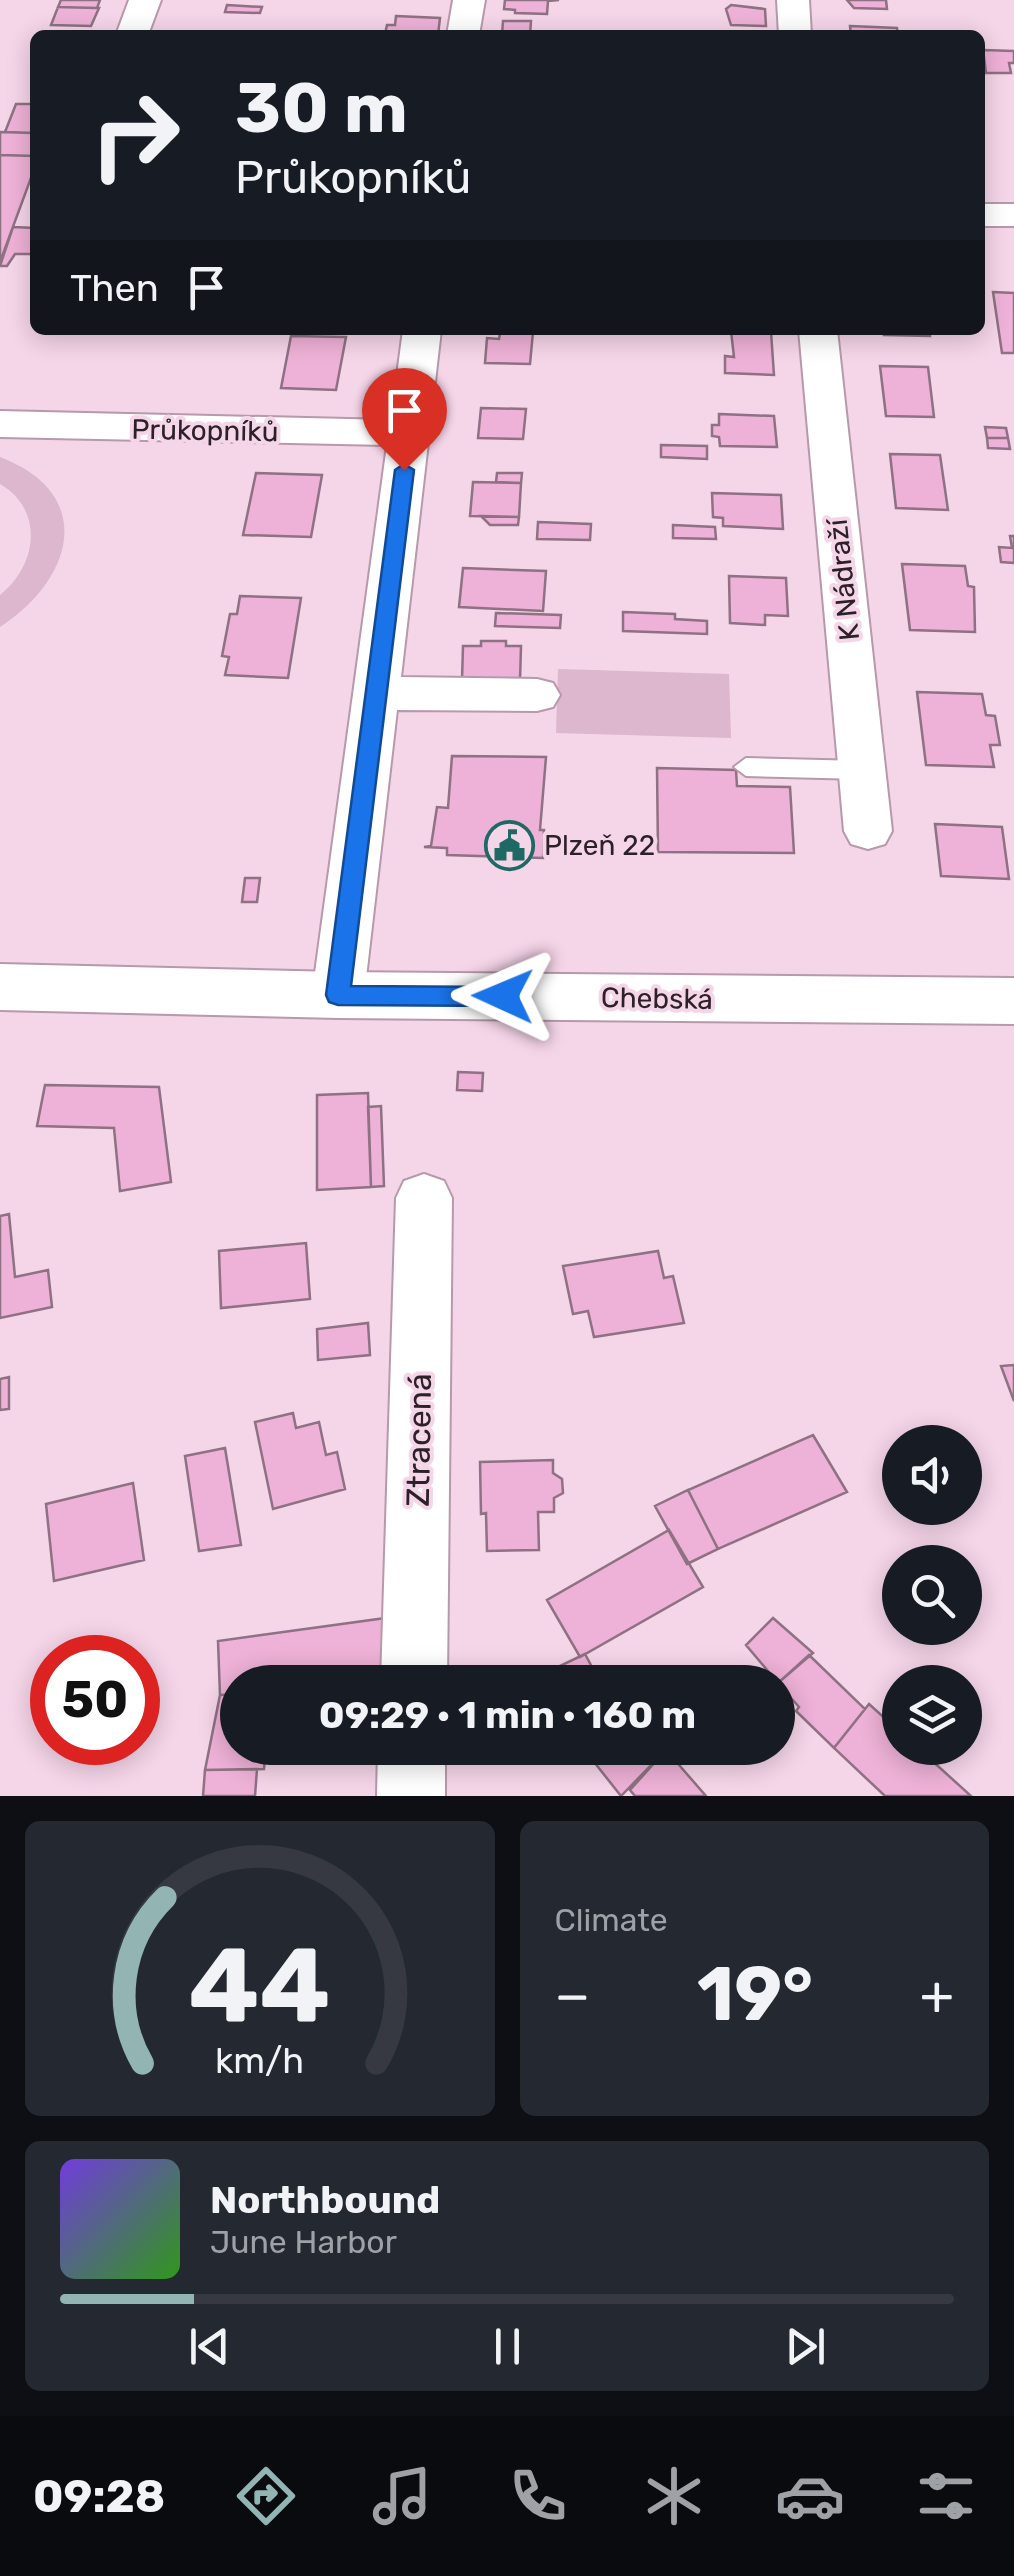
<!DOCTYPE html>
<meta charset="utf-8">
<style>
:root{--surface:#171b24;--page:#242831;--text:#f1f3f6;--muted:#9ea1a6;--line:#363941;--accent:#92b5b4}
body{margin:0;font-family:Rubik,sans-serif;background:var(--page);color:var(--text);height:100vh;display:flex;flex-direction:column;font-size:38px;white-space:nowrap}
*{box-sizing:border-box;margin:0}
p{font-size:32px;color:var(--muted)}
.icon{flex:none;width:55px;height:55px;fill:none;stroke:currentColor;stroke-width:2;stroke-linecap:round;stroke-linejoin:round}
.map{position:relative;height:1796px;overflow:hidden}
.panel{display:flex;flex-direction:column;gap:25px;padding:25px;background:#0d0f14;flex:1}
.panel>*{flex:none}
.guide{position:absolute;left:30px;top:30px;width:955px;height:305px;border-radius:15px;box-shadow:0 5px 25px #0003;background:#171b24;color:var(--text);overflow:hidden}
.buttons{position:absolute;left:882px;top:1425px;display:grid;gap:20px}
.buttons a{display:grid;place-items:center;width:100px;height:100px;border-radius:50%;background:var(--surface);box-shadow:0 5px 25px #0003;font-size:50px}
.speed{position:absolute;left:30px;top:1635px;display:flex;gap:20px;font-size:50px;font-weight:700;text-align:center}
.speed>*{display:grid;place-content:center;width:130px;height:130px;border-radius:50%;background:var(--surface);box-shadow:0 5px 25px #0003;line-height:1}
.speed .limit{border:15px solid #d22;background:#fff;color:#111}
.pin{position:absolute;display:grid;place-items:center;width:85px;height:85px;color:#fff;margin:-102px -42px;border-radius:50% 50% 50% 0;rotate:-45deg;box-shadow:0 0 10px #0007}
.pin .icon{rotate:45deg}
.me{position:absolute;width:110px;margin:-55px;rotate:271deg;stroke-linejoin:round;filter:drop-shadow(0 0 8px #0008)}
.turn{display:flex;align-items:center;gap:35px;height:210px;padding:0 40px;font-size:45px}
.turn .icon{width:130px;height:130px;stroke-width:2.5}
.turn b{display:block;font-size:70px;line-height:85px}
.then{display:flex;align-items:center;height:95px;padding:0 40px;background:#0003;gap:20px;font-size:38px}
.big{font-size:75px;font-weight:700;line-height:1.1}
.panel .widget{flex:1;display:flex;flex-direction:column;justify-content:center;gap:15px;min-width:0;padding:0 35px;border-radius:15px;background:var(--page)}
.panel .dial{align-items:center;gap:0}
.dial svg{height:260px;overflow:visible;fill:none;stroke:var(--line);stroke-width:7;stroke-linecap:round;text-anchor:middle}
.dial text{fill:var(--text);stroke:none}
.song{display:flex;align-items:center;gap:30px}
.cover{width:120px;height:120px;border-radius:15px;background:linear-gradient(135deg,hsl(260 70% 55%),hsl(110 70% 35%))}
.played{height:10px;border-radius:5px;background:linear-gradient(90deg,var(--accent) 15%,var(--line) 15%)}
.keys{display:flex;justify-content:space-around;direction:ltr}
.heat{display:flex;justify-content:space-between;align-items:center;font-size:55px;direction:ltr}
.panel .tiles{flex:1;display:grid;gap:25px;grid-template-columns:1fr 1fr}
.widget:last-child{grid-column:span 2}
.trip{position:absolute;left:220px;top:1665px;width:575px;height:100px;border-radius:50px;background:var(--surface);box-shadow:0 5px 25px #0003;font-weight:700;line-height:100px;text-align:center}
.tab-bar{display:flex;height:160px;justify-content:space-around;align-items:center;background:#090b0e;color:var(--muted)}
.tab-bar .icon{width:70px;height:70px}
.tab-bar .current{color:var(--accent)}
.tab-bar b{font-size:45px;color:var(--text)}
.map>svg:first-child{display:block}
.green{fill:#dcb7cd}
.building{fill:#eeb1d7;stroke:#8e7182;stroke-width:2.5}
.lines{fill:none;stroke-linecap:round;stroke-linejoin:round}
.service-casing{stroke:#b799ab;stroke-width:4}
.minor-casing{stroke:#b799ab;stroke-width:4}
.secondary-casing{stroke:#b799ab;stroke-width:4}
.service{fill:#fff;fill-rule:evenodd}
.minor{fill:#fff;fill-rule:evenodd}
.secondary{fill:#fff;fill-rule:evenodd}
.route{fill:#1a73e8;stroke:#114b97;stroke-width:2.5}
.labels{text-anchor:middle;stroke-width:8;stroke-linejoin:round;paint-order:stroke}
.street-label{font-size:28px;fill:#2c2128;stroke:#f5d5e8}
.poi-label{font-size:28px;fill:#2c2128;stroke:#f5d5e8;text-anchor:start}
.near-street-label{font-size:32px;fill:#2c2128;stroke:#f5d5e8}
</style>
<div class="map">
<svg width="1014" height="1796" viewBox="0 0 1014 1796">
<rect width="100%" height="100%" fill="#f5d5e8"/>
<path class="green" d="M0,457C97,494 74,579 0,627V595C37,566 45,510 0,484Z
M558,669L729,674L731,738L556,733Z"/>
<path class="building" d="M61,0H100L97,8L58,7Z
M505,0H559L548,1L547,14L515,13V10L504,9Z
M847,0H886L887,9L854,8Z
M227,5L262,7L260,13L225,12Z
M731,5L765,9L766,26L731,25L726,9Z
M58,7L97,8H99L91,26L51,25Z
M396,16L440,18L438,35L385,34L387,25H395Z
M503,21H531L530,35H502Z
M850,26L897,28L898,35H851Z
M983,50L1014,51V63H1009L1011,73H986Z
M16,104H35V133L5,132Z
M0,132L35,133V156L0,155Z
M0,155L35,156V167L0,262Z
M13,227L35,228V254H15L7,266H0Z
M993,292L1014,293V353H1002Z
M884,330H930V336L884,335Z
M731,331L771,332L774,375L725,373V356L734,357Z
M512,332H533L530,364L485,363L487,338L499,339L500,333Z
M291,336L346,337L336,390L281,388Z
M880,366L928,367L934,417L886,416Z
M481,408L526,409L523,439L478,438Z
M719,414L774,416L777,447L720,446L719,437L712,436V425H719Z
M985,427L1006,428L1008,438H987Z
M987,438H1008L1010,449L988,448Z
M661,445L707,446V459L661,457Z
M890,454L940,455L948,510L896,508Z
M256,473L322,475L311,537L243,535Z
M497,473H522L521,483L496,482Z
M473,482L521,483L519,517L470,516Z
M712,493L781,495L783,529L723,526V518L713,517Z
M481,516L519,517L518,525H490Z
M538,522L591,524L590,540L537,539Z
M673,525L715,527L716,539L673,538Z
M1010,536H1014V563L1001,562L999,547L1012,548Z
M902,564L965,566L968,586L974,587L975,632L910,630Z
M463,568L546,571L543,611L459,607Z
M729,576L786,578L788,616L765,615V625L730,623Z
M240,596L301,598L288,678L225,675L229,657L222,656L230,614H237Z
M623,612L675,614V619L707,621V634L623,631Z
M496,613L561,615L560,628L495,626Z
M481,641H506V646H521L520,681L462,680L463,646H481Z
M917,692L982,694L986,715L995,716L1000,745H990L994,767L926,765Z
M452,756L546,757L540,830H544L543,858L447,855V848L424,847L431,846L437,807L448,808Z
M657,768L736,770L737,786L790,787L794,853L658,852Z
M935,824L1002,827L1009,879L941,876Z
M245,878H260L257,902H242Z
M458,1072L483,1073L482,1091L457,1090Z
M45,1085L159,1087L171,1182L120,1191L114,1128L37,1126Z
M368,1093L371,1187L317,1190V1095Z
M381,1106L384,1186L371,1187L368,1107Z
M9,1214L15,1277L48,1270L52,1307L0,1318V1216Z
M306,1243L310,1299L221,1308L219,1251Z
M658,1251L664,1278L673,1276L684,1323L594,1337L588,1311L573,1314L563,1266Z
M368,1323L370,1355L318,1360L317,1329Z
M1014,1365V1401L1001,1366Z
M9,1377V1409L0,1410V1379Z
M293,1413L296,1428L319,1422L326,1455L337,1452L345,1489L273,1509L255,1422Z
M813,1435L847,1492L718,1549L688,1490Z
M225,1448L241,1545L199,1551L185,1456Z
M553,1460V1473L562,1479L563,1493L554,1498V1512H538L539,1550L487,1551L486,1513L481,1514L480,1462Z
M133,1483L144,1560L54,1581L46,1504Z
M688,1490L718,1549L687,1564L655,1506Z
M669,1530L703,1587L580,1657L547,1600Z
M393,1617L398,1675L343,1682H238V1694L220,1695L218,1641Z
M773,1618L813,1653L778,1683L746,1645Z
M585,1654L600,1682H547L543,1674Z
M809,1655L865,1709L834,1748L796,1711L799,1707L778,1683Z
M238,1694V1748H266L264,1769L205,1770L220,1695Z
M869,1704L900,1732V1748H918L971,1796H885L834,1748Z
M583,1748H650L658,1758L621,1796Z
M666,1750L706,1796H635L630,1790Z
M257,1769L255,1796H203L205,1770Z"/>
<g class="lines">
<defs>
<path id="service" d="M746,758L862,761L874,770L862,779L746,776L734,767Z"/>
<path id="minor" d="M129,0H161L148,35H116Z
M453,0H485L479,35H447Z
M777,0H809L811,35H779Z
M980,204H1014V226H980Z
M403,330H441L401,677L537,679L553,683L560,695L553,707L537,711L397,710L364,995L356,1010L338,1016L320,1010L312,995L387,445L0,437V411L391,420Z
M799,330H837L892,831L885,844L868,849L851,844L844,831Z
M424,1174L444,1181L452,1198L447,1682H381L396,1198L404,1181Z
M378,1748H445V1796H377Z"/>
<path id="secondary" d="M0,964L338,972L1014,978V1024L338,1018L0,1010Z"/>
</defs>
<use href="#service" class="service-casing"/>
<use href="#minor" class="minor-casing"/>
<use href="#secondary" class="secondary-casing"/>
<use href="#service" class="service"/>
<use href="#minor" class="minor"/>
<use href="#secondary" class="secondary"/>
</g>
<path class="route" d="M404,464L414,470L351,986L503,987L512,989L515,996L512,1003L503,1006L338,1005L329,1002L326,995L395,470Z"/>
<defs>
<symbol id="civic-ring" viewBox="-11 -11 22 22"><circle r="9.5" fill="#f5d5e8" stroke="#1e6963" stroke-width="1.5"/><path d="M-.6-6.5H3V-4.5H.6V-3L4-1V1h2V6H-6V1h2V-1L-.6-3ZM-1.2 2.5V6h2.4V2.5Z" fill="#1e6963"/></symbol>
</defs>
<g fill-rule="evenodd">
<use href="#civic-ring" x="482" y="818" width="55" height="55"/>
</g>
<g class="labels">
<g class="street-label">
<text transform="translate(205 430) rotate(1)" y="10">Průkopníků</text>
<text transform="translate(843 580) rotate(-96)" y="10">K Nádraží</text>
<text transform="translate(657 998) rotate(1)" y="10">Chebská</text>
</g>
<g class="poi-label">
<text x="544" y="855">Plzeň 22</text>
</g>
<g class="near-street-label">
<text transform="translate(419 1440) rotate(-89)" y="11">Ztracená</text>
</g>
</g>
</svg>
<div class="buttons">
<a><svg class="icon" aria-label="sound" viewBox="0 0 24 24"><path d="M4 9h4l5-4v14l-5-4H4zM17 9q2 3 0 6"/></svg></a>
<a><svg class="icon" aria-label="search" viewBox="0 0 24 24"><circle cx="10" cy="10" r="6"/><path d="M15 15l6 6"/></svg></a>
<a><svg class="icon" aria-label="layers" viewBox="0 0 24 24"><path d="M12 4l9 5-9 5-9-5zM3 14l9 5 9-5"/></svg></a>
</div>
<div class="speed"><div class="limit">50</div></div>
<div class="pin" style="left:404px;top:470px;background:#d93025"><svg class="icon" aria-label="arrive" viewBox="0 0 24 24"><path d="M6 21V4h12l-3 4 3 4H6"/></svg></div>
<svg class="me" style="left:503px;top:996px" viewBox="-20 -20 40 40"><path d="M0-17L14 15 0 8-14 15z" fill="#1a73e8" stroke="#fff" stroke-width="4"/></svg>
<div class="trip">09:29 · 1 min · 160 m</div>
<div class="guide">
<div class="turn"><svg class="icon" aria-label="right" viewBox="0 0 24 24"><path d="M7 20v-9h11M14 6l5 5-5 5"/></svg><div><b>30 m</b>Průkopníků</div></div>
<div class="then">Then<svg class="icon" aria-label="arrive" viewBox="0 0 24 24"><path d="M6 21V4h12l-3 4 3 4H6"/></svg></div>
</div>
</div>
<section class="panel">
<div class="tiles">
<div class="widget dial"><svg viewBox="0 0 100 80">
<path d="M14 69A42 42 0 1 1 86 69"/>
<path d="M14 69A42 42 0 0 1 21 18" stroke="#92b5b4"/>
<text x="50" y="56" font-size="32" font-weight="700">44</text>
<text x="50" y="72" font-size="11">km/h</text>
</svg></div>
<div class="widget"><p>Climate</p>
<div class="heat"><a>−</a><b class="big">19°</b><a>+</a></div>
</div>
<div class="widget">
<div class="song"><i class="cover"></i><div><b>Northbound</b><p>June Harbor</p></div></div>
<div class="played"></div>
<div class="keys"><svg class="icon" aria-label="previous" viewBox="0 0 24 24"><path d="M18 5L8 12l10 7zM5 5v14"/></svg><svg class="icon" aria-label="pause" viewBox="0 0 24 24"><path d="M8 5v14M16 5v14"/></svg><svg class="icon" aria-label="next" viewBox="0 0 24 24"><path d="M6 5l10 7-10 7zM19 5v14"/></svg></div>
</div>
</div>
</section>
<nav class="tab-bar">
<b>09:28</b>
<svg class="icon current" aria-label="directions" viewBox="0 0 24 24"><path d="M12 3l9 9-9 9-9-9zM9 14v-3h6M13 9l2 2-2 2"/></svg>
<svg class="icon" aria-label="music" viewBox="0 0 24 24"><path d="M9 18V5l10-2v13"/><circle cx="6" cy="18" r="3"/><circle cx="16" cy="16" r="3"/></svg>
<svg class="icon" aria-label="phone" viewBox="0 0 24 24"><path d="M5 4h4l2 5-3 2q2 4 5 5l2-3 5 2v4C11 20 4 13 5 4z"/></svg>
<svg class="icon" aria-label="climate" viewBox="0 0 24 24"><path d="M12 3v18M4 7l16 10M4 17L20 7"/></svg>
<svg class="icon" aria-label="car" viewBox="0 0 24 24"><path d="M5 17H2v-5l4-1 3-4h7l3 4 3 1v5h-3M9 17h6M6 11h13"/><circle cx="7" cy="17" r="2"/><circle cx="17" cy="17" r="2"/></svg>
<svg class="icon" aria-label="filters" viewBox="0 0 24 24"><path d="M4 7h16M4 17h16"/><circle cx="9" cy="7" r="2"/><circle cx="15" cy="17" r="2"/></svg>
</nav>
